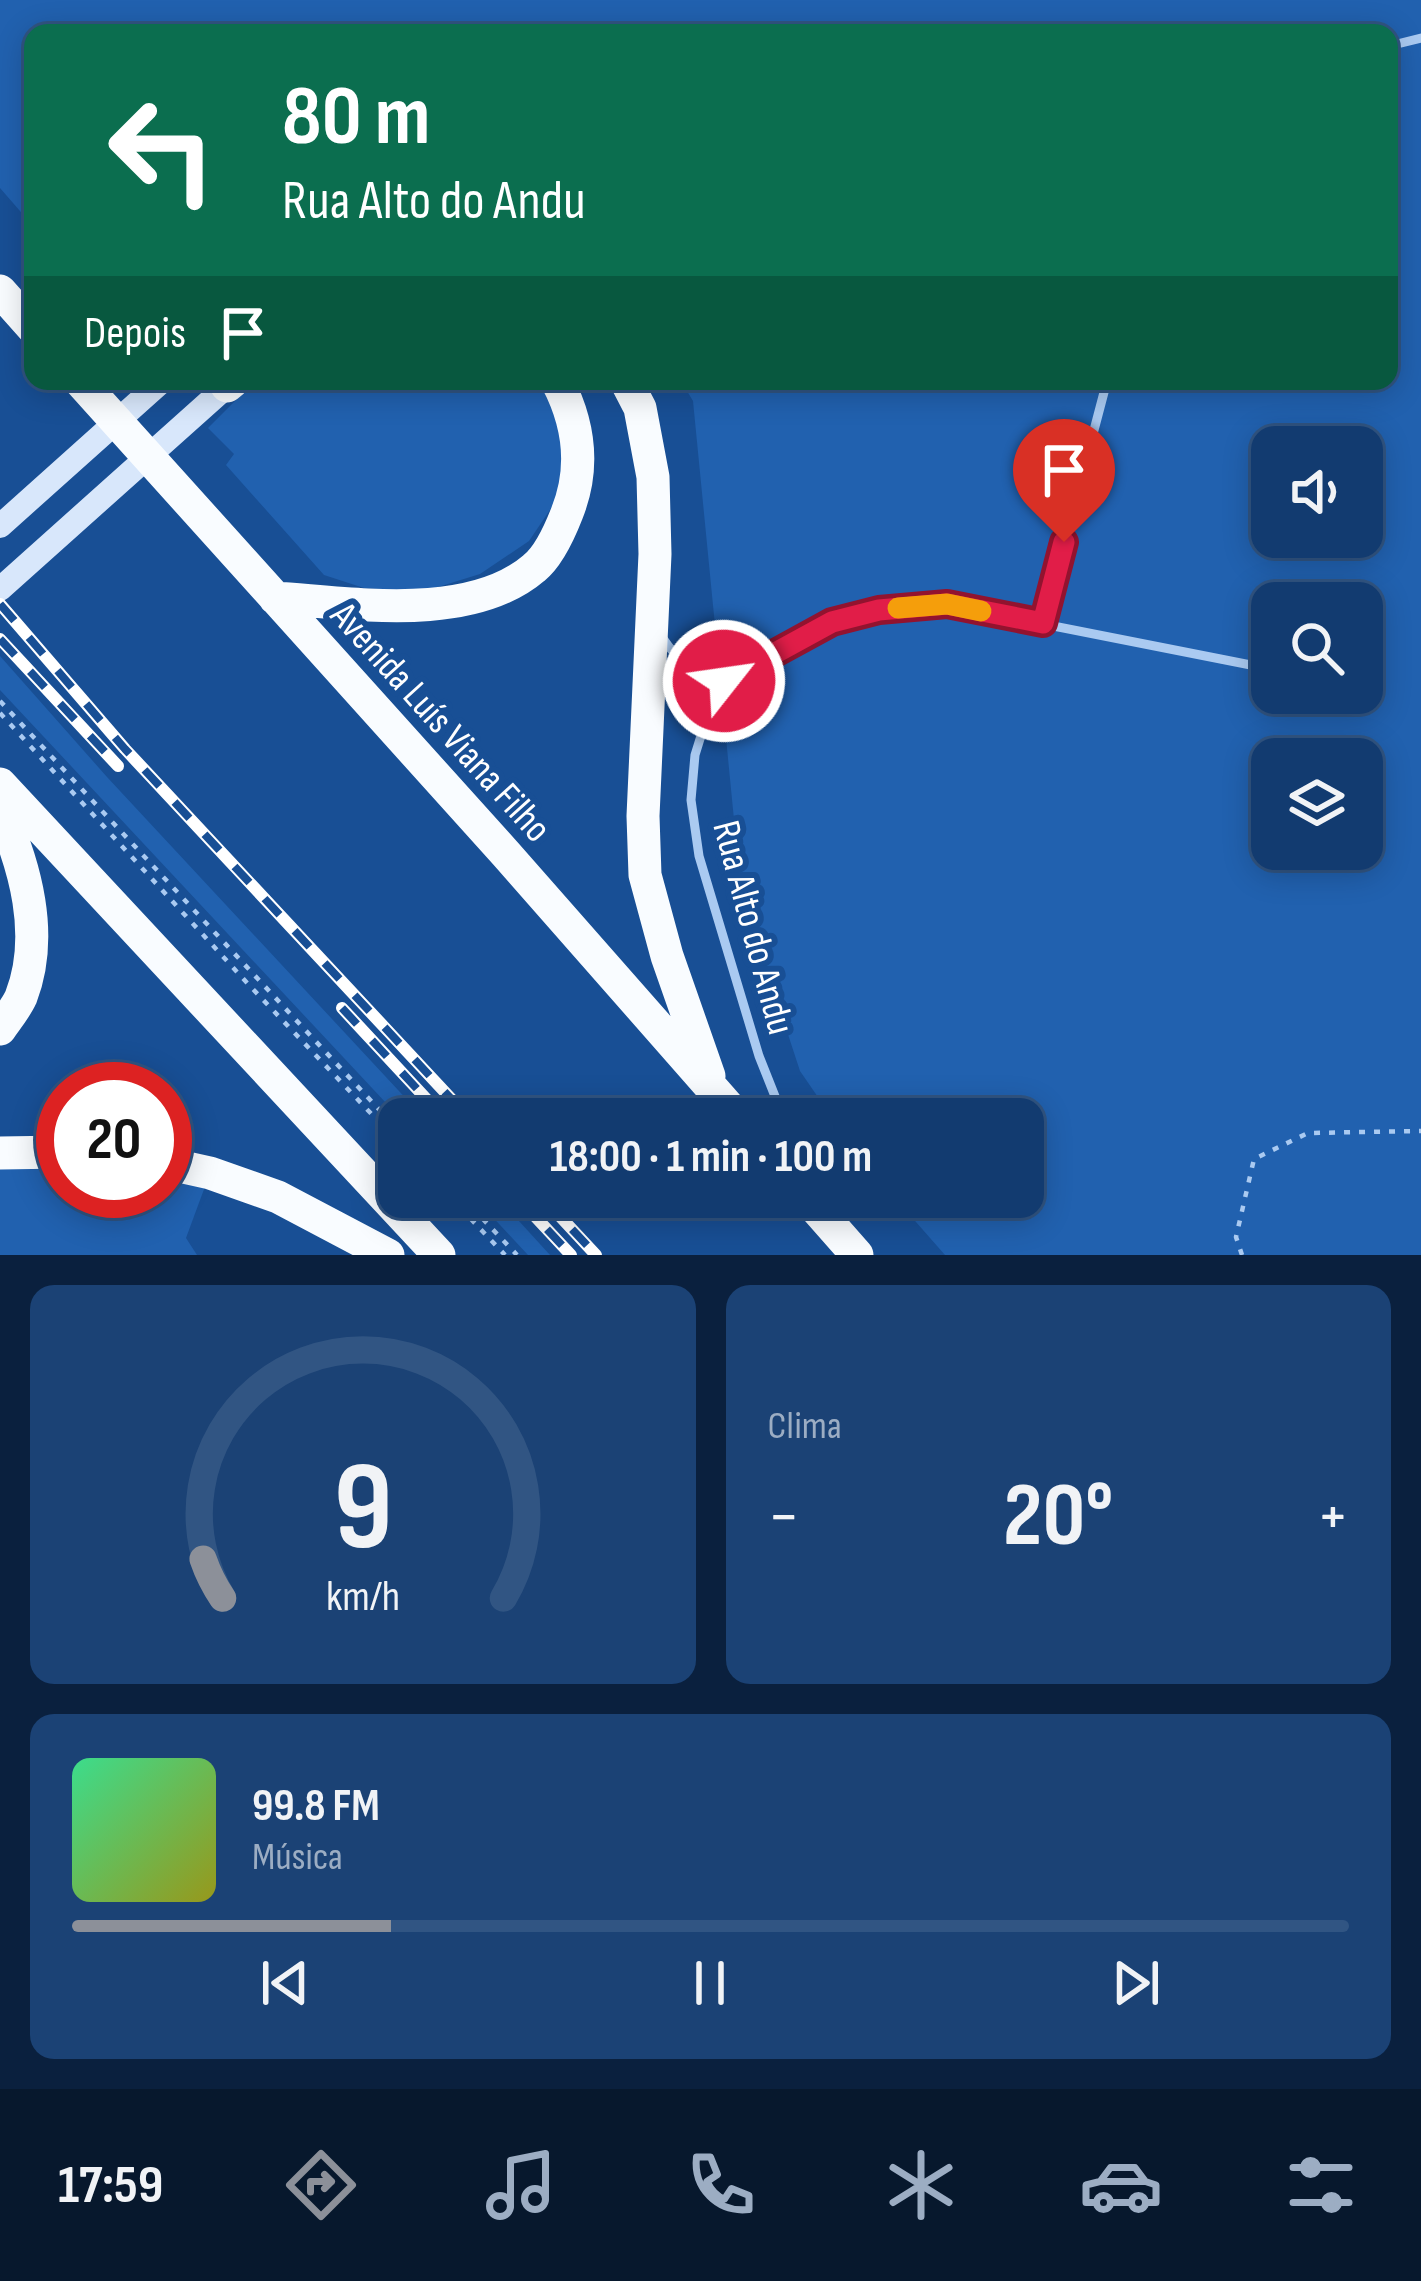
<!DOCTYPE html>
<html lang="pt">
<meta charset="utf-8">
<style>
:root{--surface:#123b70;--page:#1b4275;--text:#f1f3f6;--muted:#9cadc3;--line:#315583;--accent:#8c9099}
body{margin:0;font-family:"Sofia Sans Condensed",sans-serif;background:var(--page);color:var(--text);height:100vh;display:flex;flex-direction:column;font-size:45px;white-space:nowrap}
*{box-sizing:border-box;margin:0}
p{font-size:39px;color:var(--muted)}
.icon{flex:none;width:66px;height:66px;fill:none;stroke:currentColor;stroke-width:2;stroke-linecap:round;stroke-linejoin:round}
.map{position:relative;height:1255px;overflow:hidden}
.panel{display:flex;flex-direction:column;gap:30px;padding:30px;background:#0a203e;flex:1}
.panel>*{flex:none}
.banner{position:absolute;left:24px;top:24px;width:1374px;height:366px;border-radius:24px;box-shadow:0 6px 30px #0003,0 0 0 3px var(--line);background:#0b6e4f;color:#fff;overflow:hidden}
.tools{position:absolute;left:1251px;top:426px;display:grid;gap:24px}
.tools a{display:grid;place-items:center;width:132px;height:132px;border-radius:24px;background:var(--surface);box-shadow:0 6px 30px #0003,0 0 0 3px var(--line);font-size:60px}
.speed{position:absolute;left:36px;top:1062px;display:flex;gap:24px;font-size:60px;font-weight:700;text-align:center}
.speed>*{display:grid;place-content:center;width:156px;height:156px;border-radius:50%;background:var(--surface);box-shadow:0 6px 30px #0003,0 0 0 3px var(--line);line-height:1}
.speed .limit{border:18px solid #d22;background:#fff;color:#111}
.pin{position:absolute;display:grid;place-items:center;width:102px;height:102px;color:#fff;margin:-123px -51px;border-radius:50% 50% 50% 0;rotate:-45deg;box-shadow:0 0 12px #0007}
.pin .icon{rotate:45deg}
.me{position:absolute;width:132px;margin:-66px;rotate:60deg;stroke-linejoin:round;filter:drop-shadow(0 0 9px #0008)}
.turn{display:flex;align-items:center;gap:42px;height:252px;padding:0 60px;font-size:54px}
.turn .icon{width:156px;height:156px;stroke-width:2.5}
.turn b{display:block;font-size:84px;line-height:102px}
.then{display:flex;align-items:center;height:114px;padding:0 60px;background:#0003;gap:24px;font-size:45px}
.big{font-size:90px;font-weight:700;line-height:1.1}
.panel .tile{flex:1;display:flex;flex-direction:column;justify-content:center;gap:18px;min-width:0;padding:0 42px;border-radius:24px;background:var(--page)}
.panel .dial{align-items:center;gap:0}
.dial svg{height:312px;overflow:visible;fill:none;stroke:var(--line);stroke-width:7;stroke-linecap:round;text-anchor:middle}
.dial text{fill:var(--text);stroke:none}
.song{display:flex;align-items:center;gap:36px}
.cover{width:144px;height:144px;border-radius:18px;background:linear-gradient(135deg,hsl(150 70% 55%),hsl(60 70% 35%))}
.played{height:12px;border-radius:6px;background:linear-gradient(90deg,var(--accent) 25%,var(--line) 25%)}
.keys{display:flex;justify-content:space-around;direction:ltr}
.heat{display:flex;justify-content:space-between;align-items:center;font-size:66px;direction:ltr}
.panel .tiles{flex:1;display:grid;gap:30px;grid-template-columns:1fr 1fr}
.tile:last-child{grid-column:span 2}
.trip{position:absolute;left:378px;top:1098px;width:666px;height:120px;border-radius:24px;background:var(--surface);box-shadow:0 6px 30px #0003,0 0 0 3px var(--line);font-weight:700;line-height:120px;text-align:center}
.dock{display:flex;height:192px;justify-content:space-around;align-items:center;background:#07182d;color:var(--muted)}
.dock .icon{width:84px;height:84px}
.dock .on{color:var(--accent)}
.dock b{font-size:54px;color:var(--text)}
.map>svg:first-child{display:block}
.green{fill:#2161af;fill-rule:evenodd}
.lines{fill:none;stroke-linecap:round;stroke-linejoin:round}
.path{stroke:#aacaf1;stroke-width:4.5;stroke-dasharray:6 9;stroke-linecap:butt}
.service{stroke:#aacaf1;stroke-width:9}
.secondary{stroke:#d8e7fb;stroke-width:24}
.trunk{stroke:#f9fcff;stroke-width:33}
.rail-casing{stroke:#fff;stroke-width:12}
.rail{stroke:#184f95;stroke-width:8;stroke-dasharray:22;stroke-linecap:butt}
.route-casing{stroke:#92132f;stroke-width:30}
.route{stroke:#e11d48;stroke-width:21}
.slow{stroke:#f59e0b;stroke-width:21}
.labels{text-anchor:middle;stroke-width:12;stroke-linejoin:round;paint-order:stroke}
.street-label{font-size:39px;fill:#fff;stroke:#184f95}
</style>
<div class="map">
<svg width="1421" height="1255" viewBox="0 0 1421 1255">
<rect width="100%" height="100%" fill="#184f95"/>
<path class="green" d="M0,0H1421V1255H945L894,1197H1023V1119H833L800,1071L741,891L693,401L681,381H1389V33H33V226L0,188ZM1272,447H1362V537H1272ZM1272,603H1362V693H1272ZM1272,759H1362V849H1272Z
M255,381H542L554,395L565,450L556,501L529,541L480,574L422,592L364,588L324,575L226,465L234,454L208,428Z
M0,656L107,777L425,1119H401L0,690Z
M63,1152V1191H165V1163L210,1173L186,1238L197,1255H0V1153Z
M474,1197H497L550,1255H528Z"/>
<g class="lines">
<path class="path" d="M0,701L399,1131
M0,713L249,985L399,1143
M450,1197L505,1255
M462,1197L517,1255
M1242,1255L1236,1237L1254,1159L1308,1133L1421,1131"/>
<path class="service" d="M1389,46L1421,38
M1043,623L1107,381
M662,637C679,663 694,673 724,681
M784,1119L759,1056L699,856L691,800L695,755L709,710L724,681L832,622L879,610L947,605L1266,668"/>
<path class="secondary" d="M0,526L162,381
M0,589L227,386"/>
<path class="trunk" d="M0,291L33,328
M80,381L506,854L739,1119
M626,381L640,408L653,477L655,554L643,816L645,875L667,956L709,1076
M227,386L233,381
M275,598C352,603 470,623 534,568C549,556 560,531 567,513C585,468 579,423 557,381
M0,784L439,1255
M0,809C25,866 45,935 21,997C16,1008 7,1019 0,1029
M0,1153L63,1152
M165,1163L210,1173L278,1197L388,1255
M806,1197L857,1255"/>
<defs>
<path id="rail" d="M0,604L125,749L470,1119
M0,639L118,766
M342,1008L445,1119
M517,1197L571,1255
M542,1197L596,1255"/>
</defs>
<use href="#rail" class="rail-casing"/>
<use href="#rail" class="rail"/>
</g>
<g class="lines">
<defs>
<path id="route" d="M724,681L832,622L879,610L947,604L1043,623L1064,542"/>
</defs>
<use href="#route" class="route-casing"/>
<use href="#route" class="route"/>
<path class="slow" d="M898,608L947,604L981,611"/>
</g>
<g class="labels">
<g class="street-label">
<text transform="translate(442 721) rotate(48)" y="14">Avenida Luís Viana Filho</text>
<text transform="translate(755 927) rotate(75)" y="14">Rua Alto do Andu</text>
</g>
</g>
</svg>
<div class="tools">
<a><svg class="icon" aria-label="sound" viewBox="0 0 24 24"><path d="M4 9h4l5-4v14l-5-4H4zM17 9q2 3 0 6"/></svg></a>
<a><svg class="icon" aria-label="search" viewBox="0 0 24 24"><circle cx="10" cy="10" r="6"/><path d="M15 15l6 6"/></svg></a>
<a><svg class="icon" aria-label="layers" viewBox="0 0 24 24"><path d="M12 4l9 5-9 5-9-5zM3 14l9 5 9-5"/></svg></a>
</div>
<div class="speed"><div class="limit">20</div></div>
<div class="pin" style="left:1064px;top:542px;background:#d93025"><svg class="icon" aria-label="arrive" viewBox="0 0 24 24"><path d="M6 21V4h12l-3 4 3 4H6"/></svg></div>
<svg class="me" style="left:724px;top:681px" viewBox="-20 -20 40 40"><circle r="17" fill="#e11d48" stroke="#fff" stroke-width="3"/><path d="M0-11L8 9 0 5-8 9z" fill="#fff"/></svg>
<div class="trip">18:00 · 1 min · 100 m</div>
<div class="banner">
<div class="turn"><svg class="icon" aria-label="left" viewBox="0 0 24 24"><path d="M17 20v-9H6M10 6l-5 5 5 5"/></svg><div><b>80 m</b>Rua Alto do Andu</div></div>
<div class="then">Depois<svg class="icon" aria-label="arrive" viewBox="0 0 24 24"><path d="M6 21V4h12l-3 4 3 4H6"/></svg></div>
</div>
</div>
<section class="panel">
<div class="tiles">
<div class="tile dial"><svg viewBox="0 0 100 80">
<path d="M14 69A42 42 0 1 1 86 69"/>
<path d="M14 69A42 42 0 0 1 9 59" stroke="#8c9099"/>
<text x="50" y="56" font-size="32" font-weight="700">9</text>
<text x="50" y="72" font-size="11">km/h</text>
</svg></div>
<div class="tile"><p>Clima</p>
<div class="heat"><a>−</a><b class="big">20°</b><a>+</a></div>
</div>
<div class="tile">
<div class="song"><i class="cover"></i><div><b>99.8 FM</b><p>Música</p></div></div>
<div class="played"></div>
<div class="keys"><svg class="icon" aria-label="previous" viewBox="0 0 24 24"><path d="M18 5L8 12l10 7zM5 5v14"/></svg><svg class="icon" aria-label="pause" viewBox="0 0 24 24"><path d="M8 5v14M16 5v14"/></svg><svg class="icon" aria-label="next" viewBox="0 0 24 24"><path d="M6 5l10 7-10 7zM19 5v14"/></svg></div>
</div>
</div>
</section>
<nav class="dock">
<b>17:59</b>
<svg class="icon on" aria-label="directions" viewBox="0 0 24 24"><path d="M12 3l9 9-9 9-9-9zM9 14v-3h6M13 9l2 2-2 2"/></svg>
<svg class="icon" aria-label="music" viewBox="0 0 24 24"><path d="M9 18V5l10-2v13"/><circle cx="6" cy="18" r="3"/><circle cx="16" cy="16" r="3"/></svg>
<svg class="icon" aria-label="phone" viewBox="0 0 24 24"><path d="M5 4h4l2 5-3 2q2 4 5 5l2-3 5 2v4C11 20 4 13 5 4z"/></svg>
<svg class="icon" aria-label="climate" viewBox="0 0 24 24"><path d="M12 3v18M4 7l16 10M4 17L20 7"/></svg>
<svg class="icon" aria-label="car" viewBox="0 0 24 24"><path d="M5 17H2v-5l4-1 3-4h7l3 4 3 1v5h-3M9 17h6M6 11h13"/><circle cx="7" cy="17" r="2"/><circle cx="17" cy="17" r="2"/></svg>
<svg class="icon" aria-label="filters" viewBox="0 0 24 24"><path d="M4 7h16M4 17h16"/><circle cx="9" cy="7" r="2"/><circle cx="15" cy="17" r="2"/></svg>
</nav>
